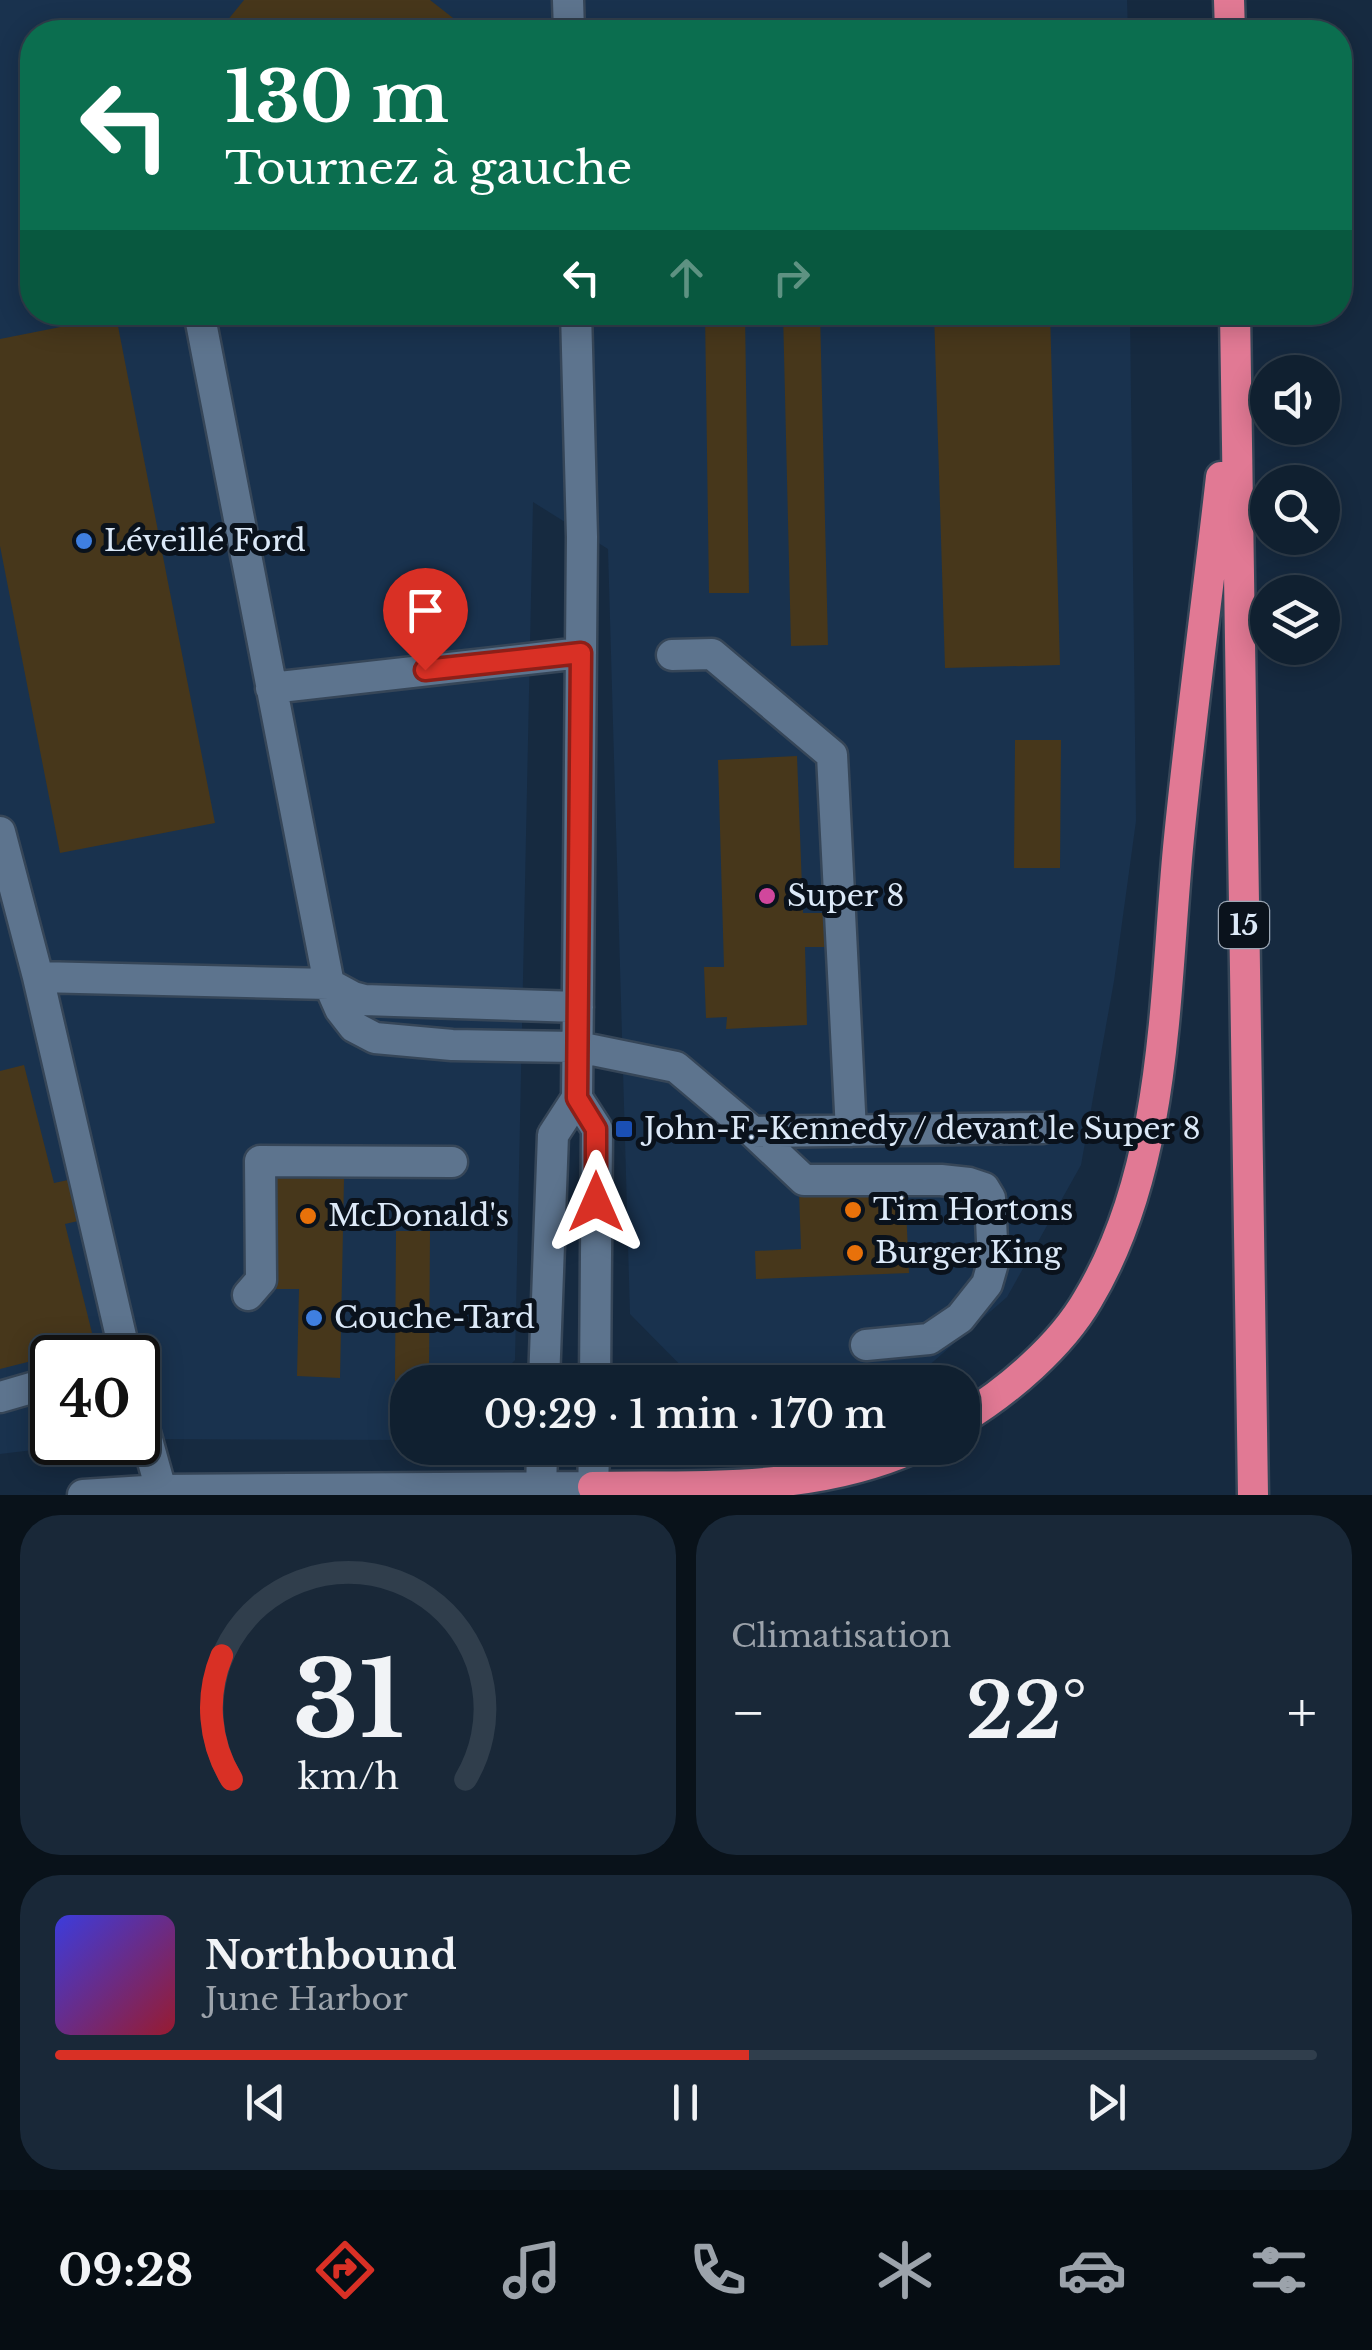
<!DOCTYPE html>
<html lang="fr">
<meta charset="utf-8">
<style>
:root{--surface:#102030;--page:#192838;--text:#f1f3f6;--muted:#9ca3ab;--line:#303e4c;--accent:#d93025}
body{margin:0;font-family:"Libre Baskerville",serif;background:var(--page);color:var(--text);height:100vh;display:flex;flex-direction:column;font-size:38px;white-space:nowrap}
*{box-sizing:border-box;margin:0}
p{font-size:32px;color:var(--muted)}
.icon{flex:none;width:55px;height:55px;fill:none;stroke:currentColor;stroke-width:2;stroke-linecap:round;stroke-linejoin:round}
.map{position:relative;height:1495px;overflow:hidden}
.drawer{display:flex;flex-direction:column;gap:20px;padding:20px;background:#09121a;flex:1}
.drawer>*{flex:none}
.hud{position:absolute;left:20px;top:20px;width:1332px;height:305px;border-radius:40px;box-shadow:0 5px 25px #0003,0 0 0 2px var(--line);background:#0b6e4f;color:#fff;overflow:hidden}
.tools{position:absolute;left:1250px;top:355px;display:grid;gap:20px}
.tools a{display:grid;place-items:center;width:90px;height:90px;border-radius:50%;background:var(--surface);box-shadow:0 5px 25px #0003,0 0 0 2px var(--line);font-size:50px}
.speed{position:absolute;left:30px;top:1335px;display:flex;gap:20px;font-size:50px;font-weight:700;text-align:center}
.speed>*{display:grid;place-content:center;width:130px;height:130px;border-radius:50%;background:var(--surface);box-shadow:0 5px 25px #0003,0 0 0 2px var(--line);line-height:1}
.speed .limit{border:5px solid #111;border-radius:15px;background:#fff;color:#111}
.pin{position:absolute;display:grid;place-items:center;width:85px;height:85px;color:#fff;margin:-102px -42px;border-radius:50% 50% 50% 0;rotate:-45deg;box-shadow:0 0 10px #0007}
.pin .icon{rotate:45deg}
.me{position:absolute;width:110px;margin:-55px;rotate:0deg;stroke-linejoin:round;filter:drop-shadow(0 0 8px #0008)}
.turn{display:flex;align-items:center;gap:35px;height:210px;padding:0 40px;font-size:45px}
.turn .icon{width:130px;height:130px;stroke-width:2.5}
.turn b{display:block;font-size:70px;line-height:85px}
.lanes{display:flex;align-items:center;height:95px;padding:0 40px;background:#0003;justify-content:center;gap:50px;direction:ltr}
.lanes .off{opacity:.35}
.big{font-size:75px;font-weight:600;line-height:1.1}
.drawer .tile{flex:1;display:flex;flex-direction:column;justify-content:center;gap:15px;min-width:0;padding:0 35px;border-radius:40px;background:var(--page)}
.drawer .dial{align-items:center;gap:0}
.dial svg{height:260px;overflow:visible;fill:none;stroke:var(--line);stroke-width:7;stroke-linecap:round;text-anchor:middle}
.dial text{fill:var(--text);stroke:none}
.song{display:flex;align-items:center;gap:30px}
.cover{width:120px;height:120px;border-radius:15px;background:linear-gradient(135deg,hsl(240 70% 55%),hsl(350 70% 35%))}
.played{height:10px;border-radius:5px;background:linear-gradient(90deg,var(--accent) 55%,var(--line) 55%)}
.keys{display:flex;justify-content:space-around;direction:ltr}
.heat{display:flex;justify-content:space-between;align-items:center;font-size:55px;direction:ltr}
.drawer .tiles{flex:1;display:grid;gap:20px;grid-template-columns:1fr 1fr}
.tile:last-child{grid-column:span 2}
.trip{position:absolute;left:390px;top:1365px;width:590px;height:100px;border-radius:40px;background:var(--surface);box-shadow:0 5px 25px #0003,0 0 0 2px var(--line);font-weight:600;line-height:100px;text-align:center}
.tabs{display:flex;height:160px;justify-content:space-around;align-items:center;background:#060d13;color:var(--muted)}
.tabs .icon{width:70px;height:70px}
.tabs .current{color:var(--accent)}
.tabs b{font-size:45px;color:var(--text)}
.map>svg:first-child{display:block}
.built{fill:#19324e}
.building{fill:#47371b}
.lines{fill:none;stroke-linecap:round;stroke-linejoin:round}
.minor-casing{stroke:#364658;stroke-width:35}
.highway-casing{stroke:#364658;stroke-width:35}
.minor{stroke:#5d748e;stroke-width:30}
.highway{stroke:#e17994;stroke-width:30}
.route-casing{stroke:#8d1f18;stroke-width:25}
.route{stroke:#d93025;stroke-width:18}
.shop-dot{fill:#3f7fe0;stroke:#0a121c;stroke-width:4}
.hotel-dot{fill:#d1479c;stroke:#0a121c;stroke-width:4}
.transit-dot{fill:#1a4fb4;stroke:#0a121c;stroke-width:4}
.food-dot{fill:#e8710a;stroke:#0a121c;stroke-width:4}
.labels{text-anchor:middle;stroke-width:10;stroke-linejoin:round;paint-order:stroke}
.shield{fill:#0a121c;stroke:#9da8b6;stroke-width:2.5}
.shield-label{font-size:28px;font-weight:bold;fill:#dce9f8}
.poi-label{font-size:30px;fill:#dce9f8;stroke:#0a121c;text-anchor:start}
</style>
<div class="map">
<svg width="1372" height="1495" viewBox="0 0 1372 1495">
<rect width="100%" height="100%" fill="#162a40"/>
<path class="built" d="M0,0H1127L1128,32H32V312L1130,313L1136,821L1114,981L1081,1165L1007,1297L910,1382H697L630,1314L608,549L533,502L515,1360L493,1382H408L407,1440L138,1439V1358H52V1442L91,1443L0,1454Z"/>
<path class="building" d="M244,0H430L471,32H218Z
M1046,26V32H960V29Z
M705,312H745L749,593H709Z
M783,312H820L828,645L791,646Z
M934,312H1050L1060,665L945,668Z
M116,316L215,823L60,853L0,546V339Z
M1015,740H1061L1060,868H1014Z
M797,756L803,913H832L833,947H805L807,1025L726,1029L727,1017L706,1018L704,967H724L718,760Z
M24,1065L54,1183L68,1180L78,1221L65,1224L95,1345L0,1369V1071Z
M273,1178L344,1179L340,1378L297,1376L299,1289H269Z
M905,1187L909,1273L756,1279L755,1251L801,1249L799,1191Z
M396,1231H430L429,1381H395Z"/>
<g class="lines">
<defs>
<path id="minor" d="M568,0L569,32
M199,312L329,984L340,1009L354,1027L375,1038L452,1045L578,1047L676,1067L753,1132L1043,1128
M576,312L582,537L577,1098L597,1129L595,1382
M672,655L712,654L832,755L851,1131
M271,688L581,653
M0,832L38,977L126,1358
M38,977L329,984L353,997L364,1000L578,1007
M753,1132L804,1180H941L969,1183L984,1188L990,1198L993,1263L987,1284L960,1318L929,1339L866,1345
M248,1295L261,1280L260,1161L452,1162
M544,1382L553,1135L577,1098
M0,1397L52,1382
M138,1407L161,1490
M83,1495L161,1490L593,1487
M541,1495L542,1448
M593,1495L594,1448"/>
<path id="highway" d="M1229,0L1230,32
M1235,312L1253,1495
M962,1419C1008,1391 1061,1346 1088,1299C1167,1167 1164,997 1178,848C1190,724 1207,601 1221,477
M593,1487C701,1485 812,1493 913,1448"/>
</defs>
<use href="#minor" class="minor-casing"/>
<use href="#highway" class="highway-casing"/>
<use href="#minor" class="minor"/>
<use href="#highway" class="highway"/>
</g>
<g class="lines">
<defs>
<path id="route" d="M425,670L581,653L577,1098L596,1129V1202"/>
</defs>
<use href="#route" class="route-casing"/>
<use href="#route" class="route"/>
</g>
<g class="shop-dot">
<circle cx="84" cy="541" r="10"/>
<circle cx="314" cy="1318" r="10"/>
</g>
<circle class="hotel-dot" cx="767" cy="896" r="10"/>
<rect class="transit-dot" x="614" y="1119" width="20" height="20" rx="5"/>
<g class="food-dot">
<circle cx="853" cy="1210" r="10"/>
<circle cx="308" cy="1216" r="10"/>
<circle cx="855" cy="1253" r="10"/>
</g>
<g class="labels">
<rect class="shield" x="1219" y="902" width="50" height="46" rx="8"/>
<g class="shield-label">
<text x="1244" y="935">15</text>
</g>
<g class="poi-label">
<text x="104" y="551">Léveillé Ford</text>
<text x="787" y="906">Super 8</text>
<text x="644" y="1139">John-F.-Kennedy / devant le Super 8</text>
<text x="873" y="1220">Tim Hortons</text>
<text x="328" y="1226">McDonald's</text>
<text x="875" y="1263">Burger King</text>
<text x="334" y="1328">Couche-Tard</text>
</g>
</g>
</svg>
<div class="tools">
<a><svg class="icon" aria-label="sound" viewBox="0 0 24 24"><path d="M4 9h4l5-4v14l-5-4H4zM17 9q2 3 0 6"/></svg></a>
<a><svg class="icon" aria-label="search" viewBox="0 0 24 24"><circle cx="10" cy="10" r="6"/><path d="M15 15l6 6"/></svg></a>
<a><svg class="icon" aria-label="layers" viewBox="0 0 24 24"><path d="M12 4l9 5-9 5-9-5zM3 14l9 5 9-5"/></svg></a>
</div>
<div class="speed"><div class="limit">40</div></div>
<div class="pin" style="left:425px;top:670px;background:#d93025"><svg class="icon" aria-label="arrive" viewBox="0 0 24 24"><path d="M6 21V4h12l-3 4 3 4H6"/></svg></div>
<svg class="me" style="left:596px;top:1202px" viewBox="-20 -20 40 40"><path d="M0-17L14 15 0 8-14 15z" fill="#d93025" stroke="#fff" stroke-width="4"/></svg>
<div class="trip">09:29 · 1 min · 170 m</div>
<div class="hud">
<div class="turn"><svg class="icon" aria-label="left" viewBox="0 0 24 24"><path d="M17 20v-9H6M10 6l-5 5 5 5"/></svg><div><b>130 m</b>Tournez à gauche</div></div>
<div class="lanes"><svg class="icon" aria-label="left" viewBox="0 0 24 24"><path d="M17 20v-9H6M10 6l-5 5 5 5"/></svg><svg class="icon off" aria-label="ahead" viewBox="0 0 24 24"><path d="M12 20V5M6 11l6-6 6 6"/></svg><svg class="icon off" aria-label="right" viewBox="0 0 24 24"><path d="M7 20v-9h11M14 6l5 5-5 5"/></svg></div>
</div>
</div>
<section class="drawer">
<div class="tiles">
<div class="tile dial"><svg viewBox="0 0 100 80">
<path d="M14 69A42 42 0 1 1 86 69"/>
<path d="M14 69A42 42 0 0 1 11 31" stroke="#d93025"/>
<text x="50" y="56" font-size="32" font-weight="700">31</text>
<text x="50" y="72" font-size="11">km/h</text>
</svg></div>
<div class="tile"><p>Climatisation</p>
<div class="heat"><a>−</a><b class="big">22°</b><a>+</a></div>
</div>
<div class="tile">
<div class="song"><i class="cover"></i><div><b>Northbound</b><p>June Harbor</p></div></div>
<div class="played"></div>
<div class="keys"><svg class="icon" aria-label="previous" viewBox="0 0 24 24"><path d="M18 5L8 12l10 7zM5 5v14"/></svg><svg class="icon" aria-label="pause" viewBox="0 0 24 24"><path d="M8 5v14M16 5v14"/></svg><svg class="icon" aria-label="next" viewBox="0 0 24 24"><path d="M6 5l10 7-10 7zM19 5v14"/></svg></div>
</div>
</div>
</section>
<nav class="tabs">
<b>09:28</b>
<svg class="icon current" aria-label="directions" viewBox="0 0 24 24"><path d="M12 3l9 9-9 9-9-9zM9 14v-3h6M13 9l2 2-2 2"/></svg>
<svg class="icon" aria-label="music" viewBox="0 0 24 24"><path d="M9 18V5l10-2v13"/><circle cx="6" cy="18" r="3"/><circle cx="16" cy="16" r="3"/></svg>
<svg class="icon" aria-label="phone" viewBox="0 0 24 24"><path d="M5 4h4l2 5-3 2q2 4 5 5l2-3 5 2v4C11 20 4 13 5 4z"/></svg>
<svg class="icon" aria-label="climate" viewBox="0 0 24 24"><path d="M12 3v18M4 7l16 10M4 17L20 7"/></svg>
<svg class="icon" aria-label="car" viewBox="0 0 24 24"><path d="M5 17H2v-5l4-1 3-4h7l3 4 3 1v5h-3M9 17h6M6 11h13"/><circle cx="7" cy="17" r="2"/><circle cx="17" cy="17" r="2"/></svg>
<svg class="icon" aria-label="filters" viewBox="0 0 24 24"><path d="M4 7h16M4 17h16"/><circle cx="9" cy="7" r="2"/><circle cx="15" cy="17" r="2"/></svg>
</nav>
